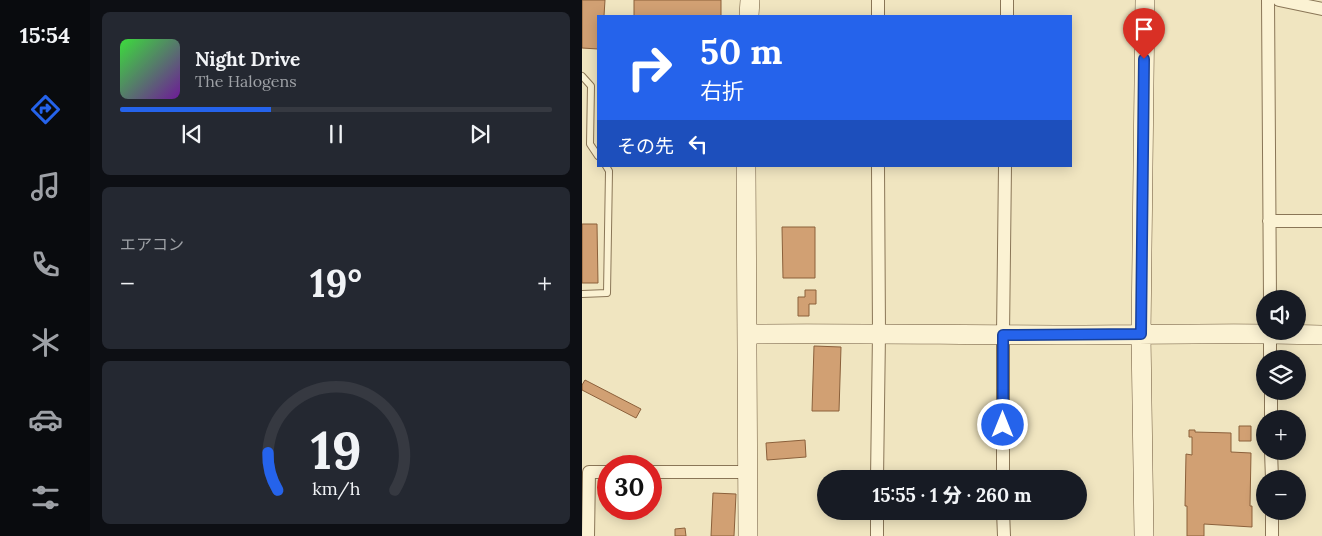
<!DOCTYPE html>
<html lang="ja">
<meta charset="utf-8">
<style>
:root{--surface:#171b24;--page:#242831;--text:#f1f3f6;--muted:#9ea1a6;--line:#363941;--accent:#2563eb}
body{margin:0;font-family:Lora,"Noto Sans JP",serif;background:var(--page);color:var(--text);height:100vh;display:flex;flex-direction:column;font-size:19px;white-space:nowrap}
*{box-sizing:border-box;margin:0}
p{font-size:16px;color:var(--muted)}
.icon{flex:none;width:28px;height:28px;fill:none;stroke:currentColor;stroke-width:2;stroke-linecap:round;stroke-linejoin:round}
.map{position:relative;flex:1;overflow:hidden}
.panel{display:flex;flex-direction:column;gap:12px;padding:12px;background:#0d0f14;width:492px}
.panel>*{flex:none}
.top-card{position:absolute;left:15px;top:15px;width:475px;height:152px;border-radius:0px;box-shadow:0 2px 12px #0003;background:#2563eb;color:#fff;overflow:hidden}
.controls{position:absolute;left:674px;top:290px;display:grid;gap:10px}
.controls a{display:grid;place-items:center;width:50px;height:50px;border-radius:50%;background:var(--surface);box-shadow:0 2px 12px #0003;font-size:25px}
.speed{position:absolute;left:15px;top:455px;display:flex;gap:10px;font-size:25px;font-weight:700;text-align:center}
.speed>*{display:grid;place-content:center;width:65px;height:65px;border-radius:50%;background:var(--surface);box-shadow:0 2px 12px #0003;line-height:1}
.speed .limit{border:8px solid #d22;background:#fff;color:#111}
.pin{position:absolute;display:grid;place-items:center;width:42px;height:42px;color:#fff;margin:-51px -21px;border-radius:50% 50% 50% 0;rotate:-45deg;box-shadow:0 0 5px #0007}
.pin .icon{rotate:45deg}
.me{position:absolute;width:55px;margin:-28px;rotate:0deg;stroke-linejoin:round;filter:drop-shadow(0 0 4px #0008)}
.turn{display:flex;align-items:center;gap:18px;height:105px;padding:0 20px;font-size:22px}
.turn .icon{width:65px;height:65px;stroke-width:2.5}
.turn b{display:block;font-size:35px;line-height:42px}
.then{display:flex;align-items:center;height:48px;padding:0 20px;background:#0003;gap:10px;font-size:19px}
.big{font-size:38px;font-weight:800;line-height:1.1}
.panel .card{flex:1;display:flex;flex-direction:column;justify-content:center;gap:8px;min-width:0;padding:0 18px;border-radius:8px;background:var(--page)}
.panel .dial{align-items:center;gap:0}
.dial svg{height:130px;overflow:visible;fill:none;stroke:var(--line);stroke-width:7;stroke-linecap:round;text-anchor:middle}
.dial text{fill:var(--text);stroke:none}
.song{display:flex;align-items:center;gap:15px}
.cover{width:60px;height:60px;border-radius:8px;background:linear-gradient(135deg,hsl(120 70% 55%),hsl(280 70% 35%))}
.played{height:5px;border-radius:2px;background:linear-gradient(90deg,var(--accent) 35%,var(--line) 35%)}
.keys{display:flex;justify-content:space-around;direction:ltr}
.heat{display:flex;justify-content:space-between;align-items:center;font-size:28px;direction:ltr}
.trip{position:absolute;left:235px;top:470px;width:270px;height:50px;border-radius:25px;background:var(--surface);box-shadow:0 2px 12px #0003;font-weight:800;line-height:50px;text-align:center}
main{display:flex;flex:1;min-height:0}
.tab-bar{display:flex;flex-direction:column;width:90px;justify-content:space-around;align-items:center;background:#090b0e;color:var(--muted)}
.tab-bar .icon{width:35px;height:35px}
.tab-bar .current{color:var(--accent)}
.tab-bar b{font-size:22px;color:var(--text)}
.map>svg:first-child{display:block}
.building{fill:#d1a073;stroke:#8b603b}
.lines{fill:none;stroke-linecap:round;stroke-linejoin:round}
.lane-casing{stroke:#8a7657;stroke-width:8}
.street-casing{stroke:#8a7657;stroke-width:14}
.secondary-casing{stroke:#6c563a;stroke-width:20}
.lane{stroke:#fbf2d3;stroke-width:6}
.street{stroke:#fbf2d3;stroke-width:12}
.secondary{stroke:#fbf2d3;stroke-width:19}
.route-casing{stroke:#184099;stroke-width:12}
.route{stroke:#2563eb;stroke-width:9}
</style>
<main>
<nav class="tab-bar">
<b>15:54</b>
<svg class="icon current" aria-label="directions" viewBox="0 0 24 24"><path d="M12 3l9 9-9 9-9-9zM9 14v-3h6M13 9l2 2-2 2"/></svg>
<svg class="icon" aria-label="music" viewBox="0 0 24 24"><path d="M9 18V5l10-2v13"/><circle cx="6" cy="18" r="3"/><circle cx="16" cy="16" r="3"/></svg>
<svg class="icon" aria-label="phone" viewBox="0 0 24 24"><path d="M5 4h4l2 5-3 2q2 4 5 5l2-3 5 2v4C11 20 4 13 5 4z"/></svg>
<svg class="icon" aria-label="climate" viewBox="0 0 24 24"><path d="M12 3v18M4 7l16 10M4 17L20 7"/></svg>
<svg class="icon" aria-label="car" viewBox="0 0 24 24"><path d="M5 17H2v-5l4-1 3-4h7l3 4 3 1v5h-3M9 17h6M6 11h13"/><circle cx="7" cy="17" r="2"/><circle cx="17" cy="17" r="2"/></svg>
<svg class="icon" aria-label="filters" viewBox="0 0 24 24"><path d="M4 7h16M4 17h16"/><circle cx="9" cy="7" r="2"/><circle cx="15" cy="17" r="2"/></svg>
</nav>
<section class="panel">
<div class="card">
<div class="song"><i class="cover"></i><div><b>Night Drive</b><p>The Halogens</p></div></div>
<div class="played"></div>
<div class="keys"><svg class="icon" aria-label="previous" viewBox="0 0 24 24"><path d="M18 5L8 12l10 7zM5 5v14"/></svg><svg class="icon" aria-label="pause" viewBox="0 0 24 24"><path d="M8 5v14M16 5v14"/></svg><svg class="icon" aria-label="next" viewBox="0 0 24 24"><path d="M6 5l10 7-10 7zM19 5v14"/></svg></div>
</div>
<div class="card"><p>エアコン</p>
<div class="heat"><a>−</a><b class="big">19°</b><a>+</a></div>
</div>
<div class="card dial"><svg viewBox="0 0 100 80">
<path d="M14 69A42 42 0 1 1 86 69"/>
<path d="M14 69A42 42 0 0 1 8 46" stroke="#2563eb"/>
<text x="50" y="56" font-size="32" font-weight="700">19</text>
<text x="50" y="72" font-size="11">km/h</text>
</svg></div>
</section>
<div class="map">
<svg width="740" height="536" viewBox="0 0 740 536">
<rect width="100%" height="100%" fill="#f0e5c0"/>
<path class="building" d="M0,0H23L22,16H16V49L0,48Z
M52,0H139V16H52Z
M0,224H15L16,283H0Z
M200,227H233V278H201Z
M223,290H234V304H227V316H216V297H223Z
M232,346L259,347L257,411H230Z
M3,380L59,409L54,418L0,390V385Z
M657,426H669V441H657Z
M607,430H613V432L649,433V452L669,453L668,506H670V527L622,524V536H605V506H603L604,454L610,455V437H607Z
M223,440L224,457L185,460L184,443Z
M131,493L154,494L152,536H129Z
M103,528L104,536H93V529Z"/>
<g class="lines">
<defs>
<path id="lane" d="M0,76L9,86L8,144L16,156
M0,294L25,293L27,171L24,166"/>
<path id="street" d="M296,0V16
M686,0L688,299
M697,0L740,9
M425,16V0
M687,221H740
M688,331V359
M689,391V419
M689,451L690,479
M69,472H167
M295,479L297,333L296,166
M421,479V335L423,166
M421,511L422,536
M690,511V536
M6,536L7,472H26
M295,536V511"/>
<path id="secondary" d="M167,16L168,0
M164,166L166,536
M166,334C273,333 379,335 486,335C571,335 655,332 740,335
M562,536L559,335L563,0"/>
</defs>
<use href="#lane" class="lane-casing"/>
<use href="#street" class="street-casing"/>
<use href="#secondary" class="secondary-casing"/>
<use href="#lane" class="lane"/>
<use href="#street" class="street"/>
<use href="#secondary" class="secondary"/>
</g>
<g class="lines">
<defs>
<path id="route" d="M421,425V335L559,334L562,59"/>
</defs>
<use href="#route" class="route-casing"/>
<use href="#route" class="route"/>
</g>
</svg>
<div class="controls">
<a><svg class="icon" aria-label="sound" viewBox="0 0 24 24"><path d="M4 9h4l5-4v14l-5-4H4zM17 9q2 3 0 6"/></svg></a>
<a><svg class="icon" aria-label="layers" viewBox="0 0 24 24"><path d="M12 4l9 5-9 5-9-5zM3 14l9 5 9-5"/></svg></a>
<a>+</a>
<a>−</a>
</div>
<div class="speed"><div class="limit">30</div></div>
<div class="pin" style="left:562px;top:59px;background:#d93025"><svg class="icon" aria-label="arrive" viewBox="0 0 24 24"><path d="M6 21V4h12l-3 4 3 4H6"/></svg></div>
<svg class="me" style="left:421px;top:425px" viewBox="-20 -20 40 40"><circle r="17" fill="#2563eb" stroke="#fff" stroke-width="3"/><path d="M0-11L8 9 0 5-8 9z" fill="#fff"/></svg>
<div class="trip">15:55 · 1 分 · 260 m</div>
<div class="top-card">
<div class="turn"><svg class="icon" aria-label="right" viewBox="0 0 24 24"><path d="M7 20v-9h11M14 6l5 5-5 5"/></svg><div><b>50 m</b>右折</div></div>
<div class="then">その先<svg class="icon" aria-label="left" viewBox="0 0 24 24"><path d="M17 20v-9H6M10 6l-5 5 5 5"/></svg></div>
</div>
</div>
</main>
